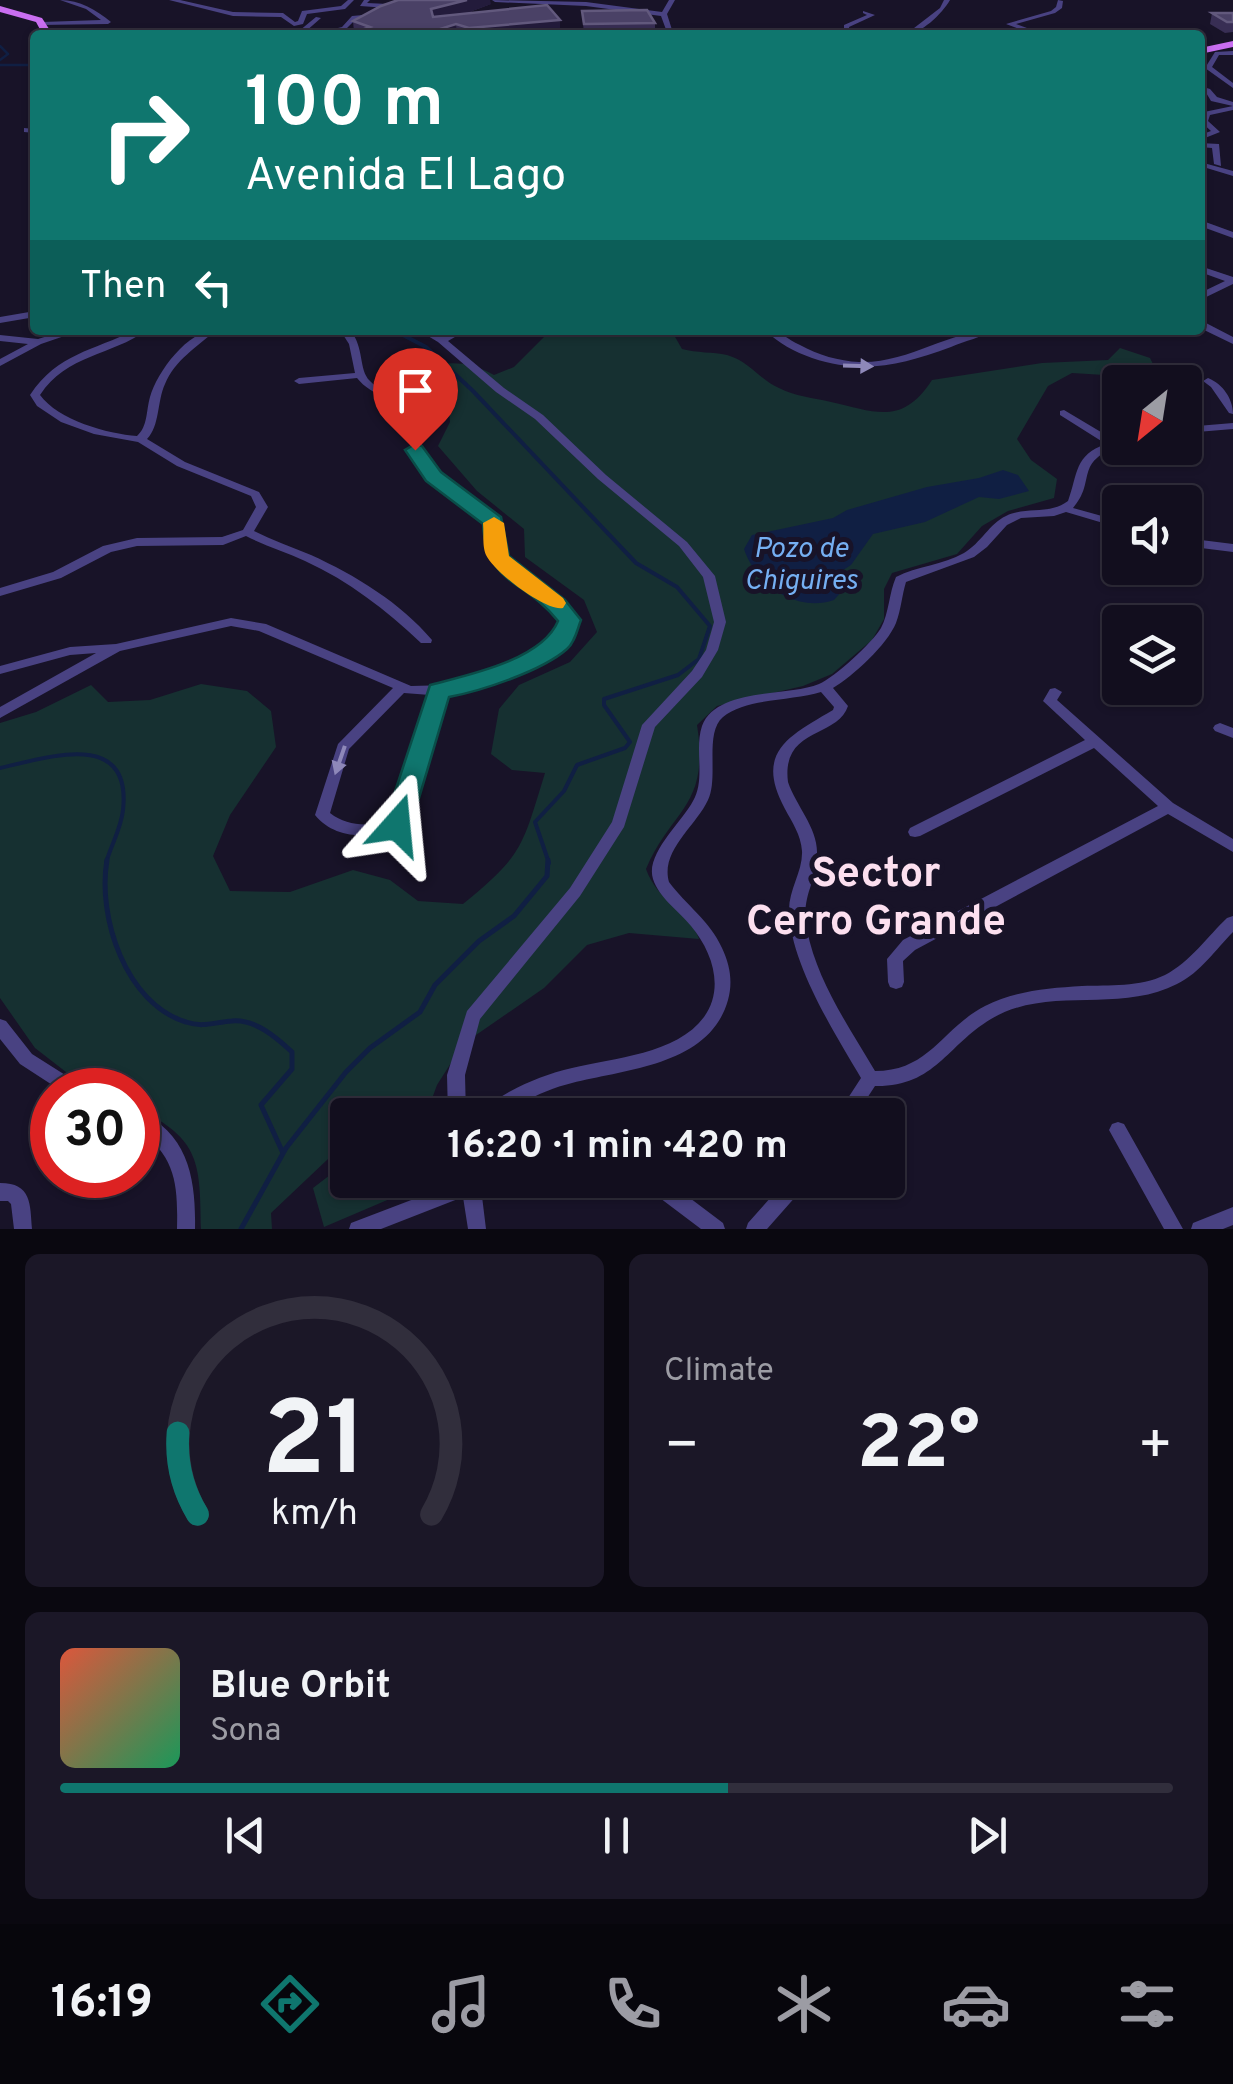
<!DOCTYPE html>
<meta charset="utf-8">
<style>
:root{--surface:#120e1e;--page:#1b1727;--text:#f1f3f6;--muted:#9c9ca4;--line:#312e3c;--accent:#0f766e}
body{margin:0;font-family:Overpass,sans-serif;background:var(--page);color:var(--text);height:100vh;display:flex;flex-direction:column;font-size:38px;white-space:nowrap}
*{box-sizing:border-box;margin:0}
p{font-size:32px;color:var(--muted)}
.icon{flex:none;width:55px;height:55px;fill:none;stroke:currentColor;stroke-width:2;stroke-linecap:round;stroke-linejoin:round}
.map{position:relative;height:1229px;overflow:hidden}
.sheet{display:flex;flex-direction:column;gap:25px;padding:25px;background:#0a0810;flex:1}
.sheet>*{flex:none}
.banner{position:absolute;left:30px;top:30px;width:1175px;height:305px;border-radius:10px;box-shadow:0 2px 8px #0004,0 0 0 2px var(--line);background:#0f766e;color:#fff;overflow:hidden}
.needle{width:65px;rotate:210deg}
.tools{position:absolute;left:1102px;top:365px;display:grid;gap:20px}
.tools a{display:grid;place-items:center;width:100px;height:100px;border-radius:10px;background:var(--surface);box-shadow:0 2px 8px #0004,0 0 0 2px var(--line);font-size:50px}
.speed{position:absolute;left:30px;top:1068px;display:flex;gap:20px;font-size:50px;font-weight:700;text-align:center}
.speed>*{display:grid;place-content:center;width:130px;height:130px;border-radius:50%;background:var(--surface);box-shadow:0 2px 8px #0004,0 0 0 2px var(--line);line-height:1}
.speed .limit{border:15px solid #d22;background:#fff;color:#111}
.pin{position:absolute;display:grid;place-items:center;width:85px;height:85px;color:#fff;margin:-102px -42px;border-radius:50% 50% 50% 0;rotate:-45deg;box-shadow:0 0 10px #0007}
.pin .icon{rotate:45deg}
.me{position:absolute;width:110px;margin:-55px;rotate:18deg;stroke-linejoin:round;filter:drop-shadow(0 0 8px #0008)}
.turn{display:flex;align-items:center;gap:35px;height:210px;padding:0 50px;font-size:45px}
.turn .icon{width:130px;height:130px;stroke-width:2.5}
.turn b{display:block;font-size:70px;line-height:85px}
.then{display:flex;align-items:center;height:95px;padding:0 50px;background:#0003;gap:20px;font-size:38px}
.big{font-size:75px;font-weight:700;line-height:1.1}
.sheet .tile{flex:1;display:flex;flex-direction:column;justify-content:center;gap:15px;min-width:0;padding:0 35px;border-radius:15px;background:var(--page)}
.sheet .dial{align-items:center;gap:0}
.dial svg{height:260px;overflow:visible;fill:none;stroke:var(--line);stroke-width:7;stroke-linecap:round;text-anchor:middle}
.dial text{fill:var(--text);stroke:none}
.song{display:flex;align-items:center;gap:30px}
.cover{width:120px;height:120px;border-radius:15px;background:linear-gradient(135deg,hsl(10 70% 55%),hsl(150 70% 35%))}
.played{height:10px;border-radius:5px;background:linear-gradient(90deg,var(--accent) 60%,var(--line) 60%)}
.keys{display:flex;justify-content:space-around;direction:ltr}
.heat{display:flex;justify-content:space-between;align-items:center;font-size:55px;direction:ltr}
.sheet .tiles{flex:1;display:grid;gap:25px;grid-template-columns:1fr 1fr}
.tile:last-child{grid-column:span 2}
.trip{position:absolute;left:330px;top:1098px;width:575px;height:100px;border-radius:10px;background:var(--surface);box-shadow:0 2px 8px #0004,0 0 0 2px var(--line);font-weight:700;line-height:100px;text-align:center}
.tabs{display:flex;height:160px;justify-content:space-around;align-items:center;background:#07060c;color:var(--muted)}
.tabs .icon{width:70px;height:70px}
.tabs .current{color:var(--accent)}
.tabs b{font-size:45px;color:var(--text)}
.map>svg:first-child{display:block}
.green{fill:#163031}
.water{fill:#101f43}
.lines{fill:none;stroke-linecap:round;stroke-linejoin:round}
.stream-far2{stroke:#101f43;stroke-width:2.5}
.stream-far1{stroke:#101f43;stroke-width:4}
.stream{stroke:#101f43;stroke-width:5}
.minor{fill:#494282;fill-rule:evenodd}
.major{fill:#c96ef1;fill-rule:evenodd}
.wall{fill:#382e54}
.shaded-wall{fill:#231b3b}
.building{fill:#4a4166;stroke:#62597d;stroke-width:2.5}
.oneway{fill:#8e88b9}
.route{fill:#0f766e;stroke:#0a4d48;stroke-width:2.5}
.slow{fill:#f59e0b}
.labels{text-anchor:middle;stroke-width:10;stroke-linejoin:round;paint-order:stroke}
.water-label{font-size:28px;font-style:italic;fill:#75aff2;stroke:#181328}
.near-district-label{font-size:42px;font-weight:bold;fill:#fcdfef;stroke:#181328}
</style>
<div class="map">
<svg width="1233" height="1229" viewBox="0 0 1233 1229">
<rect width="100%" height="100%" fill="#181328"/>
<path class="green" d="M551,330H639L674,335L682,349C697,353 713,352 727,355C749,361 760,380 779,388C794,396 814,398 831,402C876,412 902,426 932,380L1042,363L1108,360L1120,348L1150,358L1155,368L1121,376L1072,373L1048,386L1017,439L1031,460L1057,479L1054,498L1008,511L982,526L957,554L892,573L884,589V619L872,640L832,674L803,686L717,706L697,725C710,807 672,808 646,869C657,901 690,912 699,939L629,933L587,945L544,988L463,1044L437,1085L426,1115H348L347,1141L271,1213L272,1229H201C200,1164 201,1139 138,1109V1090H100L66,1072L35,1048L0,998V723L36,712L91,685L108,702L150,700L201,684L247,691L271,711L276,747L230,815L213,856L230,891L290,892L353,870L390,880L418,901L463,904C524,854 522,847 545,773L512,770L491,754L499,709L519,685L570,662L597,632L584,600L525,557L524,529L477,491L438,446L450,422L448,400L386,374C429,369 453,352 494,375L514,367Z
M347,1162L348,1180H387L392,1198L324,1227L313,1188Z"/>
<path class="water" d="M1003,470L1018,475L1029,491L999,499L979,497L925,522L873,534L851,565L837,574L842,591L834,600C796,613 756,585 744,549L752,535L833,518L847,510L927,487L979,478Z"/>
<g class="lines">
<path class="stream-far2" d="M0,46L8,54L0,60
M0,65H35
M394,330L406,336"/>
<path class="stream-far1" d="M401,334L426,347L473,391L636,563L677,587L710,626L699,659L678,675L604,699V705L630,742L625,748L577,765L564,791L535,822L549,863
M0,768C49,757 132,729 123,810C121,829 111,845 106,863"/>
<path class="stream" d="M107,860C97,917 126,1004 186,1022C203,1028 215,1022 232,1021C255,1019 276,1037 292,1052V1069L261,1105L283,1153
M241,1229L286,1148L346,1072L370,1048L420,1012L435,985L479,941L514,916L547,876L548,860"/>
<path class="minor" d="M60,0C80,0 96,10 111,22L108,24L40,25L42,22L101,20L86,9Z
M169,0H180L233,12L283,13L295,22L298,21L302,11L341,6L348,0H354L345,9L307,14L303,24L294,26L281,17L233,16Z
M364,0H370L367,3L388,4L430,0L388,8L360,6Z
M492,0L586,2L662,12L669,0H675L667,14L673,33L687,30L690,32L681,35H668L661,16L586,6L495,2Z
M944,0H950C942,14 921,34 905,35L940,8Z
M1058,0L1063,1L1062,8L1055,13L1016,24L1046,35H1036L1006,24L1051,11L1056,7Z
M863,11L875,15L849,27L850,35H844V25L867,15L863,13Z
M374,14L376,17L356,19L346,29L322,35H310L342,27L352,16Z
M316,17L321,18L305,32L308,35L299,33V31Z
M180,33L183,34L184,35H177Z
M1233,51V55H1219L1212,67L1233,83V88L1205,68L1215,52Z
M1200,86L1210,89L1217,97L1233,102V106L1211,101L1205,91L1200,90Z
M1233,106V110L1210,115L1208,121L1220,132L1200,140V135L1211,131L1200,121L1204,112Z
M24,128L35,129V133L24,132Z
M1200,143L1219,144L1221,166L1214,164L1212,148L1200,147Z
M1200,162L1233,171V176L1200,166Z
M1200,220L1233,232V238L1200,226Z
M1200,266L1233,277V284L1200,300V293L1225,281L1200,272Z
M35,311V317L0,323V317Z
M1200,316L1203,317L1206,323L1233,337V344L1200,328Z
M67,330H82L41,344L0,366V359L28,344L0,341V335L38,339Z
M135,330H147C111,356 67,354 40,395C58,420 108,434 137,436C148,426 146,411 150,397C157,372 188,330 216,330C197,347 175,360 165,384C157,401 160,426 147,439L185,462L259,492L268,507L254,531C272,540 292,547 311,555C355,575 401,603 432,640L431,643H421C386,610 349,581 305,561C286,552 265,546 246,536L223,545L137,546L111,552L61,578L0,596V588L53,572L103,546L137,538L222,537L243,530L256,507L251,496L177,466L138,442L94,434L61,422L37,406L30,395C58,353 93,351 135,330Z
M340,330H350C365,348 358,369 370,381C385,397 410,397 425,413C424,439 415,449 433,472L498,520L501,552L505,559L561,601L573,618L575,621L565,646L548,656L493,682L444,694L404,825L402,829C373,838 336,841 315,815L338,744L393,688L259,631L231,626L120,651L0,718V707L96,653L70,655L0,674V666L70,647L116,644L231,618L266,624L411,686L449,685L467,681L502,668L555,641L563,621L553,607L497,564L489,552L488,523C464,503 411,482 410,446C409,435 414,424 415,414C397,399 372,397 357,378L299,384L294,381L299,378L355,373L349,344ZM404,693L430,695L391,821C369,826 348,827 330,813L349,749Z
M418,330H430L441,336L454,330H467L448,341L504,388L543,415L606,475L687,542L715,576L726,622L718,650L702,677L655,727L624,827L580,896L480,1019L465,1075L466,1115H448L447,1075L467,1011L570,888L612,822L642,725L692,671L706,650L714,622L703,577L679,546L598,479L535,419L496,392L438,342Z
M765,330C779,330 787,339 800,345C818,355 839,361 859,362C908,364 949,330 995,330C982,337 965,341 951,347C901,365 864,375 812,358C795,352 778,343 765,330Z
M1036,330H1109L1104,333H1041Z
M1208,378C1223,384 1233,399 1233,414L1229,413L1211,387L1203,381Z
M1064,410L1116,441L1120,440V446C1073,462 1097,481 1073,508L1120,521V528L1066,512L1054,516L1021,518L1007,525L987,547L974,557L906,582C902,595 901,610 896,623C887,645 853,676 833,688L848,706C838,738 781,727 788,782C796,806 818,828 817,854C817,883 800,896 807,930C817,981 849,1027 875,1071C930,1071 942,1028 985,1006C1015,991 1048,988 1082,986C1109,985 1140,987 1165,975C1190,962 1208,936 1227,918L1233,916V932C1216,949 1200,973 1177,984C1119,1014 1047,985 991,1019C946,1046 935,1087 875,1086L856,1115H837L861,1078C834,1032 790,963 789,910C789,889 803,871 802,851C801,835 792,822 785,809C754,752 789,736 833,710L834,707L821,692C793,701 746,698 723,717C704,733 719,777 708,800C696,826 660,851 669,882C686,905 710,921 722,948C730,965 733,982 728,1000C710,1065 627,1069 572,1083C555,1087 538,1094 522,1103C516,1106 509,1113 502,1115C496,1117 486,1115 479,1115C485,1104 498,1099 509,1092C529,1081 550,1073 572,1068C613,1058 677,1054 704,1017C725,988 712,951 691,926C679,911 659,898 653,879C645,854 682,822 693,801C706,778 694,750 702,726C717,687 788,697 819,684C835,677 872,643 881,628C889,613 889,593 896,577C917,566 943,565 964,553C981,543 989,524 1006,516C1027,506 1050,515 1068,501C1078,474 1074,455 1106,444L1060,415V411Z
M1233,423V429L1185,433V427Z
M1185,538L1233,544V552L1185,546Z
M1055,688L1062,692L1057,700L1173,803L1233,839V852L1168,814L915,950L903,961L904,982L902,987L896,989L890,987L888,982L887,959L903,940L1158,806L1094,748L920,836L915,837L910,836L908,832L910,828L1085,740L1043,701L1050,689Z
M1220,723L1233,728V738L1215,731L1213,728L1215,725Z
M0,1019L6,1021L32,1054L81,1085L84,1090H60L20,1064L0,1039Z
M138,1111C189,1133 196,1180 195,1229H177C178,1184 176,1157 138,1129Z
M1118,1122L1124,1124L1183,1229H1164L1109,1130L1112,1124Z
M456,1180H480L486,1229H468L463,1197L381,1229H349L351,1223L448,1186Z
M642,1180H666L723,1223L725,1229H701L644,1186Z
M786,1180H807L805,1186L767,1229H746L748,1223Z
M0,1183C32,1183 30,1204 32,1229H14L11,1204L8,1201H0Z
M1233,1207V1225L1223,1229H1191L1193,1223Z"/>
<path class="major" d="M0,6L42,18L53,35H43L36,22L0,12Z
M1233,41V47L1200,54V48Z"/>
</g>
<path class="wall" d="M491,4L472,11V13L560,35H347L354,32L353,21Z
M582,11L655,23V34L584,35Z
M1212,13H1233V32L1225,33L1210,24Z"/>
<path class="shaded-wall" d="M467,0H490L491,4L472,11V13L432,23L431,9Z
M560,20V35H470L469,28Z
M456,24L457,35H421Z"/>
<path class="building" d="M398,0H467L431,9L433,17L547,5L560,20L469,28L456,24L421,35H347L370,27L353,21L381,6Z
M647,10L655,23L584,24L582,11Z
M1212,13H1233V22H1227Z"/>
<defs><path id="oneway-solid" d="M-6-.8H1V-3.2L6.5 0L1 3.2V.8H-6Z" transform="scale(2.5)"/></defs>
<g class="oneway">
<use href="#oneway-solid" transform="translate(858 366) rotate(2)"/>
<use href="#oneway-solid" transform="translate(340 760) rotate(109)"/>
</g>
<path class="route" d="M415,444L422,446L441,472L501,517L509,556L565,600L581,620C577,630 575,642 567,649C542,671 481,691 449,697L411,825L407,832H388L384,825L430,685C468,675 542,660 558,621C525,579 486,585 483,524L426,481L405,450Z"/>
<path class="slow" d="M494,517L504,523L509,556L563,598L566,603L563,608C546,612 494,572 486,555C482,546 484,534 483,523Z"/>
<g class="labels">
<g class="water-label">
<text x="801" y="557">Pozo de<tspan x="801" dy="32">Chiguires</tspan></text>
</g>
<g class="near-district-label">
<text x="876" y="886">Sector<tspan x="876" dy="48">Cerro Grande</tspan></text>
</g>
</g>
</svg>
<div class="tools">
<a><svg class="needle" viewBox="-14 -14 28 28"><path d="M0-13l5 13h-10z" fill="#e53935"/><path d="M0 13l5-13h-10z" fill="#9c9ca4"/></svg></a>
<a><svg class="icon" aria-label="sound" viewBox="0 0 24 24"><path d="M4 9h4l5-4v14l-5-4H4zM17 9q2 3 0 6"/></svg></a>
<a><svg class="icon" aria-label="layers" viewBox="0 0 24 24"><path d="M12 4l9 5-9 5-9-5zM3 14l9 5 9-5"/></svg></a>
</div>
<div class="speed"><div class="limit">30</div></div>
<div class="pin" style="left:415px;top:450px;background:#d93025"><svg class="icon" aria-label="arrive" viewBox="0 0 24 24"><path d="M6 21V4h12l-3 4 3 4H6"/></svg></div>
<svg class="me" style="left:397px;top:825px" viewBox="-20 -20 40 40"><path d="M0-17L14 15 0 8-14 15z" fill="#0f766e" stroke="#fff" stroke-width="4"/></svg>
<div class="trip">16:20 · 1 min · 420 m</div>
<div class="banner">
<div class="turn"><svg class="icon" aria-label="right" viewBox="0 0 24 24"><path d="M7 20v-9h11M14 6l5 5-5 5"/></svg><div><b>100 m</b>Avenida El Lago</div></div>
<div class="then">Then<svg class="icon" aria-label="left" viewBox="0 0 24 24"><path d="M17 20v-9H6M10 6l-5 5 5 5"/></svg></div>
</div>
</div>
<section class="sheet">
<div class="tiles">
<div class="tile dial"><svg viewBox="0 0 100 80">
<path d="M14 69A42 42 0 1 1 86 69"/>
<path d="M14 69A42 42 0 0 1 8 44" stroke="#0f766e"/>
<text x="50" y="56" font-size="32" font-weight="700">21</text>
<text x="50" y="72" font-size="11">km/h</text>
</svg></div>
<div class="tile"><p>Climate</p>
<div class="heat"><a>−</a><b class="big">22°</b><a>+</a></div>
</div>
<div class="tile">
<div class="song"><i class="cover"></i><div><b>Blue Orbit</b><p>Sona</p></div></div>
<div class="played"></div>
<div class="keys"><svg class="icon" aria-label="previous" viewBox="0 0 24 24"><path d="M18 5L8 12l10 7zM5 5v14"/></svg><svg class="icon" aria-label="pause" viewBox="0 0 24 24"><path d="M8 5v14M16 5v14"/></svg><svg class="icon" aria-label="next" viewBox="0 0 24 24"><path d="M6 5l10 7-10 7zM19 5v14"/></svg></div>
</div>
</div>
</section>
<nav class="tabs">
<b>16:19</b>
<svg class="icon current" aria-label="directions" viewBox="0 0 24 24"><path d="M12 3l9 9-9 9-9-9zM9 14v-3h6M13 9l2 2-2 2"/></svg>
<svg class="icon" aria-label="music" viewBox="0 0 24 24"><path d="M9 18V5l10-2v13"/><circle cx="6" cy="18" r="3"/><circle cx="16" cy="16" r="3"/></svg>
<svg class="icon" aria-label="phone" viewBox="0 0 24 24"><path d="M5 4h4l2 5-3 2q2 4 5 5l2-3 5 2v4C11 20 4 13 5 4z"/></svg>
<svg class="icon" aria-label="climate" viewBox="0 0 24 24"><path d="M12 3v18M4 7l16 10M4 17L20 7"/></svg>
<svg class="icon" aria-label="car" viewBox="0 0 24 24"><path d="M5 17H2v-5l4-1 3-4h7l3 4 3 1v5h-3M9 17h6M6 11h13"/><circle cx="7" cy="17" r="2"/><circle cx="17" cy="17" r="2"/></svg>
<svg class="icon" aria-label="filters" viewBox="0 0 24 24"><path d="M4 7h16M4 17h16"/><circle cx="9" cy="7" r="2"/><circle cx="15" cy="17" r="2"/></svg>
</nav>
